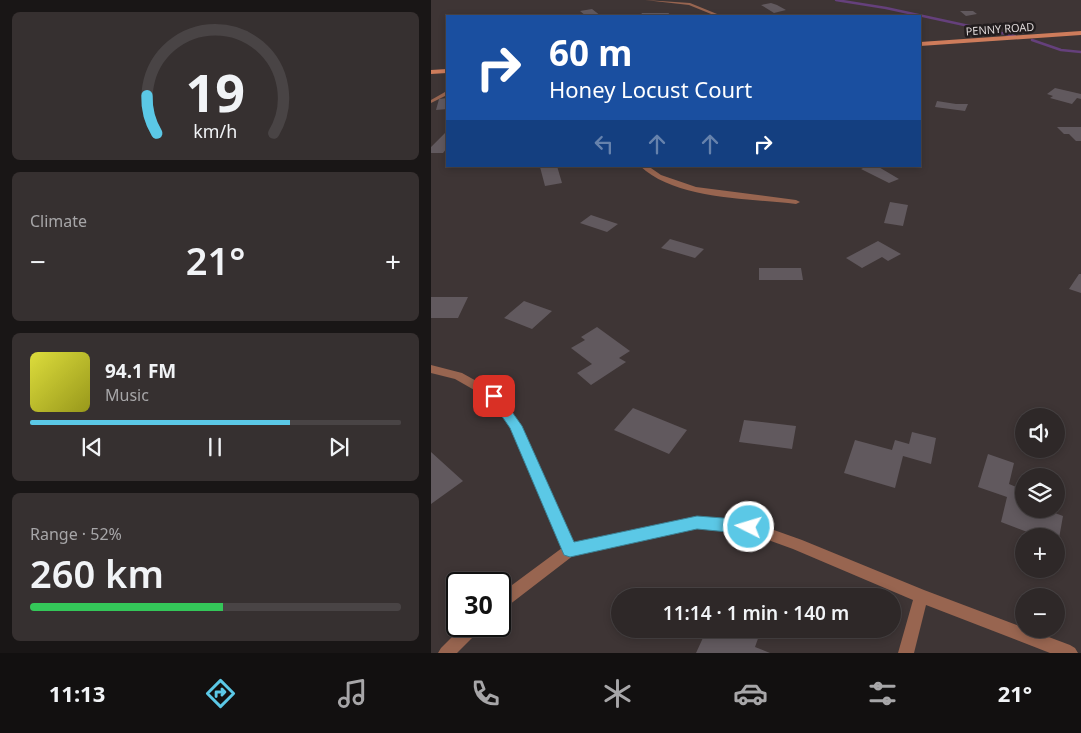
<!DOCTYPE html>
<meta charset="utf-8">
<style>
:root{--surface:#2e2828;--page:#363030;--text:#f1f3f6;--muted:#a7a6a8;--line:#494445;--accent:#5bc8e6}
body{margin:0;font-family:"Noto Sans",sans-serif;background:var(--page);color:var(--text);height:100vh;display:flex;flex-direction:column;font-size:19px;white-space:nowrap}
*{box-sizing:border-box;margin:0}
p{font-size:16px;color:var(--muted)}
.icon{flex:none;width:28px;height:28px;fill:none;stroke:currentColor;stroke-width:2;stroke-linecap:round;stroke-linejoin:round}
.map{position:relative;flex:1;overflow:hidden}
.sheet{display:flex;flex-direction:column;gap:12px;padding:12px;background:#191616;width:431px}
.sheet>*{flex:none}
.banner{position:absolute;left:15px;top:15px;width:475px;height:152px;border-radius:0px;box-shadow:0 2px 8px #0003,0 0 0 1px var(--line);background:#1a4fa0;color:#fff;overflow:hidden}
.buttons{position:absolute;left:584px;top:408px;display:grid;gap:10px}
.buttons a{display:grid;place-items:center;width:50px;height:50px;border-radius:50%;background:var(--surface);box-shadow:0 2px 8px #0003,0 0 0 1px var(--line);font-size:25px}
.speed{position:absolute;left:15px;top:572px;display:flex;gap:10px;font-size:25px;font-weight:700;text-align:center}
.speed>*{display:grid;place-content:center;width:65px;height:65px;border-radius:50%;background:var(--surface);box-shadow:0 2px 8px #0003,0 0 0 1px var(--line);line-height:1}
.speed .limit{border:2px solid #111;border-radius:8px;background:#fff;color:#111}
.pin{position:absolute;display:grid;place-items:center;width:42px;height:42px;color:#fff;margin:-21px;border-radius:10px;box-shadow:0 2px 8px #0006}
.me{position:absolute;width:55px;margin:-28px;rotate:275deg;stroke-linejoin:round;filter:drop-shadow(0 0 4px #0008)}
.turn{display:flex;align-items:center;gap:18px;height:105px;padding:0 20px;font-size:22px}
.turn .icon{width:65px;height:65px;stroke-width:2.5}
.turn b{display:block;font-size:35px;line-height:42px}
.lanes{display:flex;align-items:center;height:48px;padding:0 20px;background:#0003;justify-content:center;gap:25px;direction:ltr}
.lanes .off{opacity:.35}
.big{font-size:38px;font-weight:600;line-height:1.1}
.sheet .card{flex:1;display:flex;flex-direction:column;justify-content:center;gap:8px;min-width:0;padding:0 18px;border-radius:8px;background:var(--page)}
.sheet .dial{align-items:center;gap:0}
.dial svg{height:130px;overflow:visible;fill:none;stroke:var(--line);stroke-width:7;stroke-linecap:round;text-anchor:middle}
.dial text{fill:var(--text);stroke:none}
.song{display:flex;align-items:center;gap:15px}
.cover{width:60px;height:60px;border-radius:8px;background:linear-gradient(135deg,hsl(60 70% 55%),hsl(60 70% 35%))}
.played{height:5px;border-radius:2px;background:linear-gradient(90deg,var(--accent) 70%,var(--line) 70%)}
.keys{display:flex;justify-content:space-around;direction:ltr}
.heat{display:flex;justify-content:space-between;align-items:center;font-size:28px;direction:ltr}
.charge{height:8px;border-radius:4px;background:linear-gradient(90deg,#34c759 52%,var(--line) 0)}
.trip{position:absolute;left:180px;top:588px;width:290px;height:50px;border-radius:25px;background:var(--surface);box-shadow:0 2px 8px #0003,0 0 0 1px var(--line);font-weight:600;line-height:50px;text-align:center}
.tab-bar{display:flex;height:80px;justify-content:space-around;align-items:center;background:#121010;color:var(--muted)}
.tab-bar .icon{width:35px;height:35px}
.tab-bar .on{color:var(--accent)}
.tab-bar b{font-size:22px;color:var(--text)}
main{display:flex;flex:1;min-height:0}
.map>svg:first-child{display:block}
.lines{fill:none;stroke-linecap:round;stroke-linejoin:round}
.stream{stroke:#65407c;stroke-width:2.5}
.building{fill:#61595e}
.lane{fill:#986550;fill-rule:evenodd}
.street{fill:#986550;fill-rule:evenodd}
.secondary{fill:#ce7c5b;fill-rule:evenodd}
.route{fill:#5bc8e6;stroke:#3b8296}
.labels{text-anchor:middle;stroke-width:5;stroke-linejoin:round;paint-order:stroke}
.far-street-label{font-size:11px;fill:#dfd9d9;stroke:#221d1e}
</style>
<main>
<section class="sheet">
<div class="card dial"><svg viewBox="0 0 100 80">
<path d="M14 69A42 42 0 1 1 86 69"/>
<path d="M14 69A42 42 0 0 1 8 46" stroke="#5bc8e6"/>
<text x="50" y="56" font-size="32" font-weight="700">19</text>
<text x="50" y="72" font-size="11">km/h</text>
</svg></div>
<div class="card"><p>Climate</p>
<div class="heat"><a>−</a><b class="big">21°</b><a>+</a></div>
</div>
<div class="card">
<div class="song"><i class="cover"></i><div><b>94.1 FM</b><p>Music</p></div></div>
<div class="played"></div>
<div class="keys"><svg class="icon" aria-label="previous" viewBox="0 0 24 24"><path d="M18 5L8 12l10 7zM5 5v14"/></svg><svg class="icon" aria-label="pause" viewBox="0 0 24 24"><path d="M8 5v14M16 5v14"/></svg><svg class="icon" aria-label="next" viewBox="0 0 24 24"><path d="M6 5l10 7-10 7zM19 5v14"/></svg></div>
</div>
<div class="card"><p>Range · 52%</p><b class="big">260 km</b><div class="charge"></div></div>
</section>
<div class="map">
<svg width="650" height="653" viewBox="0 0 650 653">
<rect width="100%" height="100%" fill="#3e3535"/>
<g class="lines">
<path class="stream" d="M405,0L455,8L584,36
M601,40L630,50L650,52"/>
</g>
<path class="building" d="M340,3L346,5L355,10L343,13L330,5Z
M161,9L170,16H155L149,11Z
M529,11H542L546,14L535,16Z
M211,13H238L237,16H209Z
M624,88L650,94V99L646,98L641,104L619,98L622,96L616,94Z
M16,98V109L5,110L8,99Z
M506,101L525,104H537L534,111L504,107Z
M626,127H650V141H645L638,134H633Z
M14,133H16V148L12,153H0V147Z
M126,166L131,183L114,186L109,167Z
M436,166H446L468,179L458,183L430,169Z
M459,202L477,205L472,226L453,223Z
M160,215L187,224L176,232L149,223Z
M239,239L273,249L264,258L230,248Z
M447,241L470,254L457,261L451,257L431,268L415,258Z
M328,268H370L372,280H328Z
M648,274H650V293L638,289Z
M0,297H37L27,318H0Z
M93,301L121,311L101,329L73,318Z
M166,327L199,351L188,358L195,362L160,385L146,373L161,364L140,348L154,340L150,337Z
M202,408L256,430L238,454L183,430Z
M313,420L365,426L361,449L308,442Z
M481,432L505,438L500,464L472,456L464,488L413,473L424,440L461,450L464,440L478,444Z
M0,452L32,481L0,504Z
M557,454L583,463L578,484L592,490V509H613L632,516L627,544L625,536H607L570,522L576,497L547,487Z
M276,629L289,631V629H317L329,633L324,647L339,653H265Z"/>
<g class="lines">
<path class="lane" d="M14,92H16V95L0,103V100Z"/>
<path class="street" d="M214,0L259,3L291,16H285L258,5Z
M209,166H217L230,175L265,187L365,200L369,202L365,204C318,198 245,200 209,166Z
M0,365L31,373L67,393L91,426L143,543L266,516L318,521L371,540L493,590L639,645L644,648L647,653H619L495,605L483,653H467L482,600L362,549L318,533L266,528L143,555L74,608L69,610V594L131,548L80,428L59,399L24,379L0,373Z
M32,626H50L48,631L26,653H7L10,648Z"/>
<path class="secondary" d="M650,31V35L489,46V42Z
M16,69V73L0,74V70Z"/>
</g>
<path class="route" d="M63,391L67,392L91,426L143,542L266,516L318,520L323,522L326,527L323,532L318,534L266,529L139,557L133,555L79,428L57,396Z"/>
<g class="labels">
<g class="far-street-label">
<text transform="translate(569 29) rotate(-4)" y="4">PENNY ROAD</text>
</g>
</g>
</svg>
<div class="buttons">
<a><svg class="icon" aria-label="sound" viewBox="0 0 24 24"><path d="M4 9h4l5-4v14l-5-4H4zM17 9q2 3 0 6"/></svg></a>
<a><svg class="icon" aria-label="layers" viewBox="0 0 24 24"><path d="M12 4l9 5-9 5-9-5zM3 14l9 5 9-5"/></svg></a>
<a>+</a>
<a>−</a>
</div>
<div class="speed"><div class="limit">30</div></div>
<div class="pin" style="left:63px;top:396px;background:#d93025"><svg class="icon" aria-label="arrive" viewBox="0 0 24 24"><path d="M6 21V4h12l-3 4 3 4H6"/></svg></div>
<svg class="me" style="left:318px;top:527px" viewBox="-20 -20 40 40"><circle r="17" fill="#5bc8e6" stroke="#fff" stroke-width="3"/><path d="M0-11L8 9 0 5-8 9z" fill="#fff"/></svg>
<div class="trip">11:14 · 1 min · 140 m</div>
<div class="banner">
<div class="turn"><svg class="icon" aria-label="right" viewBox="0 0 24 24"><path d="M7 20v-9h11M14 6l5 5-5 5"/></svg><div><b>60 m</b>Honey Locust Court</div></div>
<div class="lanes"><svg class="icon off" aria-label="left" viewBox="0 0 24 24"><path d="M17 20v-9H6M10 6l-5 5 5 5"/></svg><svg class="icon off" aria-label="ahead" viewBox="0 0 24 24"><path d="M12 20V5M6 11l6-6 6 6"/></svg><svg class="icon off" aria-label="ahead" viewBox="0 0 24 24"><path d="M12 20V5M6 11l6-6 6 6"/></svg><svg class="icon" aria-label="right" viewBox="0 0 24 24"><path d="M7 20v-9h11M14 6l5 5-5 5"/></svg></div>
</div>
</div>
</main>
<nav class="tab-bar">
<b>11:13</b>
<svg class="icon on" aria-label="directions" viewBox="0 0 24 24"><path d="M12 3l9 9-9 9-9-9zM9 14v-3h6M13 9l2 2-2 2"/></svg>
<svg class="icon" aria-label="music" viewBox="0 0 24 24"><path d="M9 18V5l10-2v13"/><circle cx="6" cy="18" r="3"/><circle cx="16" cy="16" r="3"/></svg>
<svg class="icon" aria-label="phone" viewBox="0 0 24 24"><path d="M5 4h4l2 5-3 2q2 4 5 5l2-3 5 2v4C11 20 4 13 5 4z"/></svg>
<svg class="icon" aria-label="climate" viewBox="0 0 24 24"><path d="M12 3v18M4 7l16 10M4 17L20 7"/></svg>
<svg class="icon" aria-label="car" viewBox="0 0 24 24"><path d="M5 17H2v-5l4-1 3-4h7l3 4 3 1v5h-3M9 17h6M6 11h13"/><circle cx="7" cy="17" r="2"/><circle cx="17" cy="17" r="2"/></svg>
<svg class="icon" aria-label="filters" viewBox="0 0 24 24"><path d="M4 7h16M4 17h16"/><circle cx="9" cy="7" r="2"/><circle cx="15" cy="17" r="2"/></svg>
<b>21°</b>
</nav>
